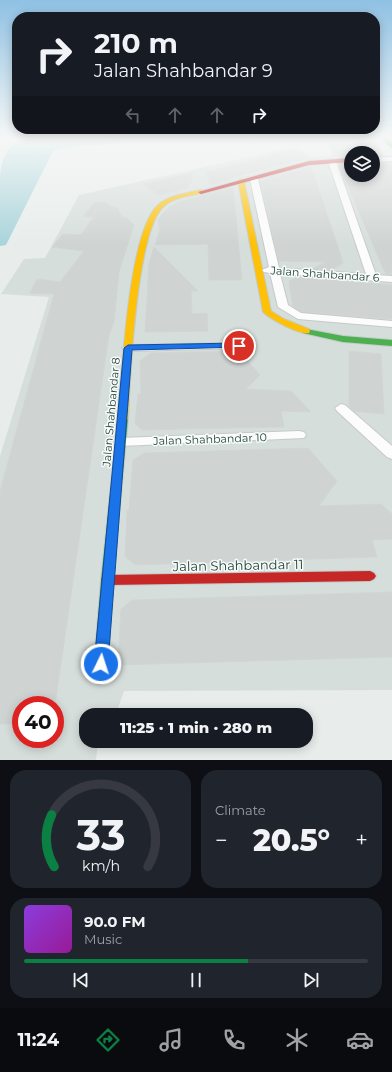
<!DOCTYPE html>
<meta charset="utf-8">
<style>
:root{--surface:#171b24;--page:#20242c;--text:#f1f3f6;--muted:#9ea1a6;--line:#363941;--accent:#0b8043}
body{margin:0;font-family:Montserrat,sans-serif;background:var(--page);color:var(--text);height:100vh;display:flex;flex-direction:column;font-size:15px;white-space:nowrap}
*{box-sizing:border-box;margin:0}
p{font-size:13px;color:var(--muted)}
.icon{flex:none;width:22px;height:22px;fill:none;stroke:currentColor;stroke-width:2;stroke-linecap:round;stroke-linejoin:round}
.map{position:relative;height:760px;overflow:hidden}
.drawer{display:flex;flex-direction:column;gap:10px;padding:10px;background:#0d0f14;flex:1}
.drawer>*{flex:none}
.top-card{position:absolute;left:12px;top:12px;width:368px;height:122px;border-radius:16px;box-shadow:0 2px 10px #0003;background:#171b24;color:var(--text);overflow:hidden}
.controls{position:absolute;left:344px;top:146px;display:grid;gap:8px}
.controls a{display:grid;place-items:center;width:36px;height:36px;border-radius:50%;background:var(--surface);box-shadow:0 2px 10px #0003;font-size:20px}
.speed{position:absolute;left:12px;top:696px;display:flex;gap:8px;font-size:20px;font-weight:700;text-align:center}
.speed>*{display:grid;place-content:center;width:52px;height:52px;border-radius:50%;background:var(--surface);box-shadow:0 2px 10px #0003;line-height:1}
.speed .limit{border:6px solid #d22;background:#fff;color:#111}
.pin{position:absolute;display:grid;place-items:center;width:34px;height:34px;color:#fff;margin:-17px;border:2px solid #fff;border-radius:50%;box-shadow:0 1px 4px #0007}
.me{position:absolute;width:44px;margin:-22px;rotate:4deg;stroke-linejoin:round;filter:drop-shadow(0 0 3px #0008)}
.turn{display:flex;align-items:center;gap:14px;height:84px;padding:0 16px;font-size:18px}
.turn .icon{width:52px;height:52px;stroke-width:2.5}
.turn b{display:block;font-size:28px;line-height:34px}
.lanes{display:flex;align-items:center;height:38px;padding:0 16px;background:#0003;justify-content:center;gap:20px;direction:ltr}
.lanes .off{opacity:.35}
.big{font-size:30px;font-weight:800;line-height:1.1}
.drawer .widget{flex:1;display:flex;flex-direction:column;justify-content:center;gap:6px;min-width:0;padding:0 14px;border-radius:16px;background:var(--page)}
.drawer .dial{align-items:center;gap:0}
.dial svg{height:104px;overflow:visible;fill:none;stroke:var(--line);stroke-width:7;stroke-linecap:round;text-anchor:middle}
.dial text{fill:var(--text);stroke:none}
.song{display:flex;align-items:center;gap:12px}
.cover{width:48px;height:48px;border-radius:6px;background:linear-gradient(135deg,hsl(270 70% 55%),hsl(300 70% 35%))}
.played{height:4px;border-radius:2px;background:linear-gradient(90deg,var(--accent) 65%,var(--line) 65%)}
.keys{display:flex;justify-content:space-around;direction:ltr}
.heat{display:flex;justify-content:space-between;align-items:center;font-size:22px;direction:ltr}
.drawer .tiles{flex:1;display:grid;gap:10px;grid-template-columns:1fr 1fr}
.widget:last-child{grid-column:span 2}
.trip{position:absolute;left:79px;top:708px;width:234px;height:40px;border-radius:16px;background:var(--surface);box-shadow:0 2px 10px #0003;font-weight:800;line-height:40px;text-align:center}
.dock{display:flex;height:64px;justify-content:space-around;align-items:center;background:#090b0e;color:var(--muted)}
.dock .icon{width:28px;height:28px}
.dock .active{color:var(--accent)}
.dock b{font-size:18px;color:var(--text)}
.map>svg:first-child{display:block}
.built{fill:#d6dedb;fill-rule:evenodd}
.water{fill:#a9d4db}
.lines{fill:none;stroke-linecap:round;stroke-linejoin:round}
.river{fill:#a9d4db;fill-rule:evenodd}
.building{fill:#cfd4d2;stroke:#d1d6d4}
.street-casing{stroke:#c5cac8;stroke-width:2}
.fast-casing{stroke:#c3cbc8;stroke-width:2}
.slow-casing{stroke:#c3cbc8;stroke-width:2}
.jam-casing{stroke:#c3cbc8;stroke-width:2}
.street{fill:#fcfcfc;fill-rule:evenodd}
.fast{fill:#4caf50;fill-rule:evenodd}
.slow{fill:#ffc107;fill-rule:evenodd}
.jam{fill:#c62828;fill-rule:evenodd}
.route{fill:#1a73e8;stroke:#114b97}
.labels{text-anchor:middle;stroke-width:3;stroke-linejoin:round;paint-order:stroke}
.street-label{font-size:11px;fill:#24423a;stroke:#f7fbf9}
.near-street-label{font-size:13px;fill:#24423a;stroke:#f7fbf9}
</style>
<div class="map">
<svg width="392" height="760" viewBox="0 0 392 760">
<rect width="100%" height="100%" fill="#e8edeb"/>
<path class="built" d="M294,147L311,156L351,155V175H373V155H392V690L124,691L117,711H102V715H86V741H98L96,760H0V456L49,297L1,294L24,259L45,258L79,195ZM21,705H55V739H21Z"/>
<path class="water" d="M34,138H120C96,144 70,140 47,149L45,157L0,241V179C8,162 14,144 34,138Z"/>
<g class="lines">
<path class="river" d="M22,138H40L21,152L7,179L5,182L0,183C0,162 4,150 22,138Z
M87,138H126L124,141C101,147 76,144 53,151L6,245L0,246V226L38,157L42,146L65,140Z"/>
</g>
<path class="building" d="M359,142L376,143L383,156H373V153H365Z
M332,144L351,145V156L334,157L329,145Z
M292,150L309,158L233,177V178L210,185L207,172Z
M373,163H387L392,165V274H386L382,266L339,165L351,164V175H376L373,169Z
M311,167L343,262L342,264L331,270L312,269L326,262L279,261L260,181Z
M192,173V181L187,188L159,195L144,184Z
M233,188L242,280H209L208,244L155,245L160,230L158,219L168,208L178,202Z
M95,202L107,203L111,207L117,208L122,217L127,218L134,225L119,272L114,321L109,335L55,705H21V724H0V491L54,294L30,293L37,279L60,282L84,251L52,247L63,234L81,235L94,217L84,216Z
M154,247L198,291H191L192,314L207,313L208,331L145,332L149,263Z
M297,277L392,285V319L301,312L293,307L289,281Z
M239,351L260,375L246,389L291,391L311,412L281,411L284,427L142,430L135,424L138,394H141L140,361L151,353Z
M349,351L381,354L384,414L354,411L349,406Z
M308,448L337,481L319,506L381,504L392,514V539L372,540L377,557L136,565L125,557L127,510H129L133,460L144,453Z
M392,592V657L118,665L121,609L132,600Z"/>
<g class="lines">
<defs>
<path id="street" d="M392,157V161L373,162V158Z
M329,159L336,161L376,275L392,276V282L280,274L288,305L301,313L392,321V327L298,319L278,307L270,273L264,272L262,270L269,267L250,179L254,177L258,179L279,268L366,274L328,161Z
M239,343L245,346L243,348L128,351L122,348L128,345Z
M341,404L345,405L392,446V459L387,457L337,411L335,408Z
M299,431L304,432L306,435L304,438L121,446L116,445L114,442L116,439L121,438Z"/>
<path id="fast" d="M381,138H386L392,143V148Z
M303,329H306L343,336L392,340V346L343,342L303,333L302,331Z
M123,416L128,419L113,580L107,678L105,682L100,684L95,682L93,678L101,580L118,419Z"/>
<path id="slow" d="M241,179L244,181L271,311L284,319L309,329L310,331L309,333C299,335 270,319 263,312L238,181Z
M201,190L204,192L203,193C190,196 173,197 163,207C136,233 130,378 128,419L126,421H120L118,419C122,376 128,232 158,205C169,195 187,193 201,190Z"/>
<path id="jam" d="M351,158V162L309,165L201,194L198,192L309,161Z
M370,571L374,573L376,576L374,579L370,581L107,585L103,584L101,580L103,576L107,575Z"/>
</defs>
<use href="#street" class="street-casing"/>
<use href="#fast" class="fast-casing"/>
<use href="#slow" class="slow-casing"/>
<use href="#jam" class="jam-casing"/>
<use href="#street" class="street"/>
<use href="#fast" class="fast"/>
<use href="#slow" class="slow"/>
<use href="#jam" class="jam"/>
</g>
<linearGradient id="sky" x2="0" y2="1"><stop stop-color="#8fc1e3"/><stop offset="0.56" stop-color="#f5f7f6"/><stop offset="1" stop-color="#f5f7f6" stop-opacity="0"/></linearGradient>
<rect width="392" height="245" fill="url(#sky)"/>
<path class="route" d="M239,343L243,346L242,347L132,350L108,664L106,668L101,670L96,668L94,664L124,348L128,345Z"/>
<g class="labels">
<g class="street-label">
<text transform="translate(325 274) rotate(4)" y="4">Jalan Shahbandar 6</text>
<text transform="translate(111 412) rotate(-85)" y="4">Jalan Shahbandar 8</text>
<text transform="translate(210 439) rotate(-2)" y="4">Jalan Shahbandar 10</text>
</g>
<g class="near-street-label">
<text transform="translate(238 565) rotate(-1)" y="5">Jalan Shahbandar 11</text>
</g>
</g>
</svg>
<div class="controls">
<a><svg class="icon" aria-label="layers" viewBox="0 0 24 24"><path d="M12 4l9 5-9 5-9-5zM3 14l9 5 9-5"/></svg></a>
</div>
<div class="speed"><div class="limit">40</div></div>
<div class="pin" style="left:239px;top:346px;background:#d93025"><svg class="icon" aria-label="arrive" viewBox="0 0 24 24"><path d="M6 21V4h12l-3 4 3 4H6"/></svg></div>
<svg class="me" style="left:101px;top:664px" viewBox="-20 -20 40 40"><circle r="17" fill="#1a73e8" stroke="#fff" stroke-width="3"/><path d="M0-11L8 9 0 5-8 9z" fill="#fff"/></svg>
<div class="trip">11:25 · 1 min · 280 m</div>
<div class="top-card">
<div class="turn"><svg class="icon" aria-label="right" viewBox="0 0 24 24"><path d="M7 20v-9h11M14 6l5 5-5 5"/></svg><div><b>210 m</b>Jalan Shahbandar 9</div></div>
<div class="lanes"><svg class="icon off" aria-label="left" viewBox="0 0 24 24"><path d="M17 20v-9H6M10 6l-5 5 5 5"/></svg><svg class="icon off" aria-label="ahead" viewBox="0 0 24 24"><path d="M12 20V5M6 11l6-6 6 6"/></svg><svg class="icon off" aria-label="ahead" viewBox="0 0 24 24"><path d="M12 20V5M6 11l6-6 6 6"/></svg><svg class="icon" aria-label="right" viewBox="0 0 24 24"><path d="M7 20v-9h11M14 6l5 5-5 5"/></svg></div>
</div>
</div>
<section class="drawer">
<div class="tiles">
<div class="widget dial"><svg viewBox="0 0 100 80">
<path d="M14 69A42 42 0 1 1 86 69"/>
<path d="M14 69A42 42 0 0 1 12 29" stroke="#0b8043"/>
<text x="50" y="56" font-size="32" font-weight="700">33</text>
<text x="50" y="72" font-size="11">km/h</text>
</svg></div>
<div class="widget"><p>Climate</p>
<div class="heat"><a>−</a><b class="big">20.5°</b><a>+</a></div>
</div>
<div class="widget">
<div class="song"><i class="cover"></i><div><b>90.0 FM</b><p>Music</p></div></div>
<div class="played"></div>
<div class="keys"><svg class="icon" aria-label="previous" viewBox="0 0 24 24"><path d="M18 5L8 12l10 7zM5 5v14"/></svg><svg class="icon" aria-label="pause" viewBox="0 0 24 24"><path d="M8 5v14M16 5v14"/></svg><svg class="icon" aria-label="next" viewBox="0 0 24 24"><path d="M6 5l10 7-10 7zM19 5v14"/></svg></div>
</div>
</div>
</section>
<nav class="dock">
<b>11:24</b>
<svg class="icon active" aria-label="directions" viewBox="0 0 24 24"><path d="M12 3l9 9-9 9-9-9zM9 14v-3h6M13 9l2 2-2 2"/></svg>
<svg class="icon" aria-label="music" viewBox="0 0 24 24"><path d="M9 18V5l10-2v13"/><circle cx="6" cy="18" r="3"/><circle cx="16" cy="16" r="3"/></svg>
<svg class="icon" aria-label="phone" viewBox="0 0 24 24"><path d="M5 4h4l2 5-3 2q2 4 5 5l2-3 5 2v4C11 20 4 13 5 4z"/></svg>
<svg class="icon" aria-label="climate" viewBox="0 0 24 24"><path d="M12 3v18M4 7l16 10M4 17L20 7"/></svg>
<svg class="icon" aria-label="car" viewBox="0 0 24 24"><path d="M5 17H2v-5l4-1 3-4h7l3 4 3 1v5h-3M9 17h6M6 11h13"/><circle cx="7" cy="17" r="2"/><circle cx="17" cy="17" r="2"/></svg>
</nav>
